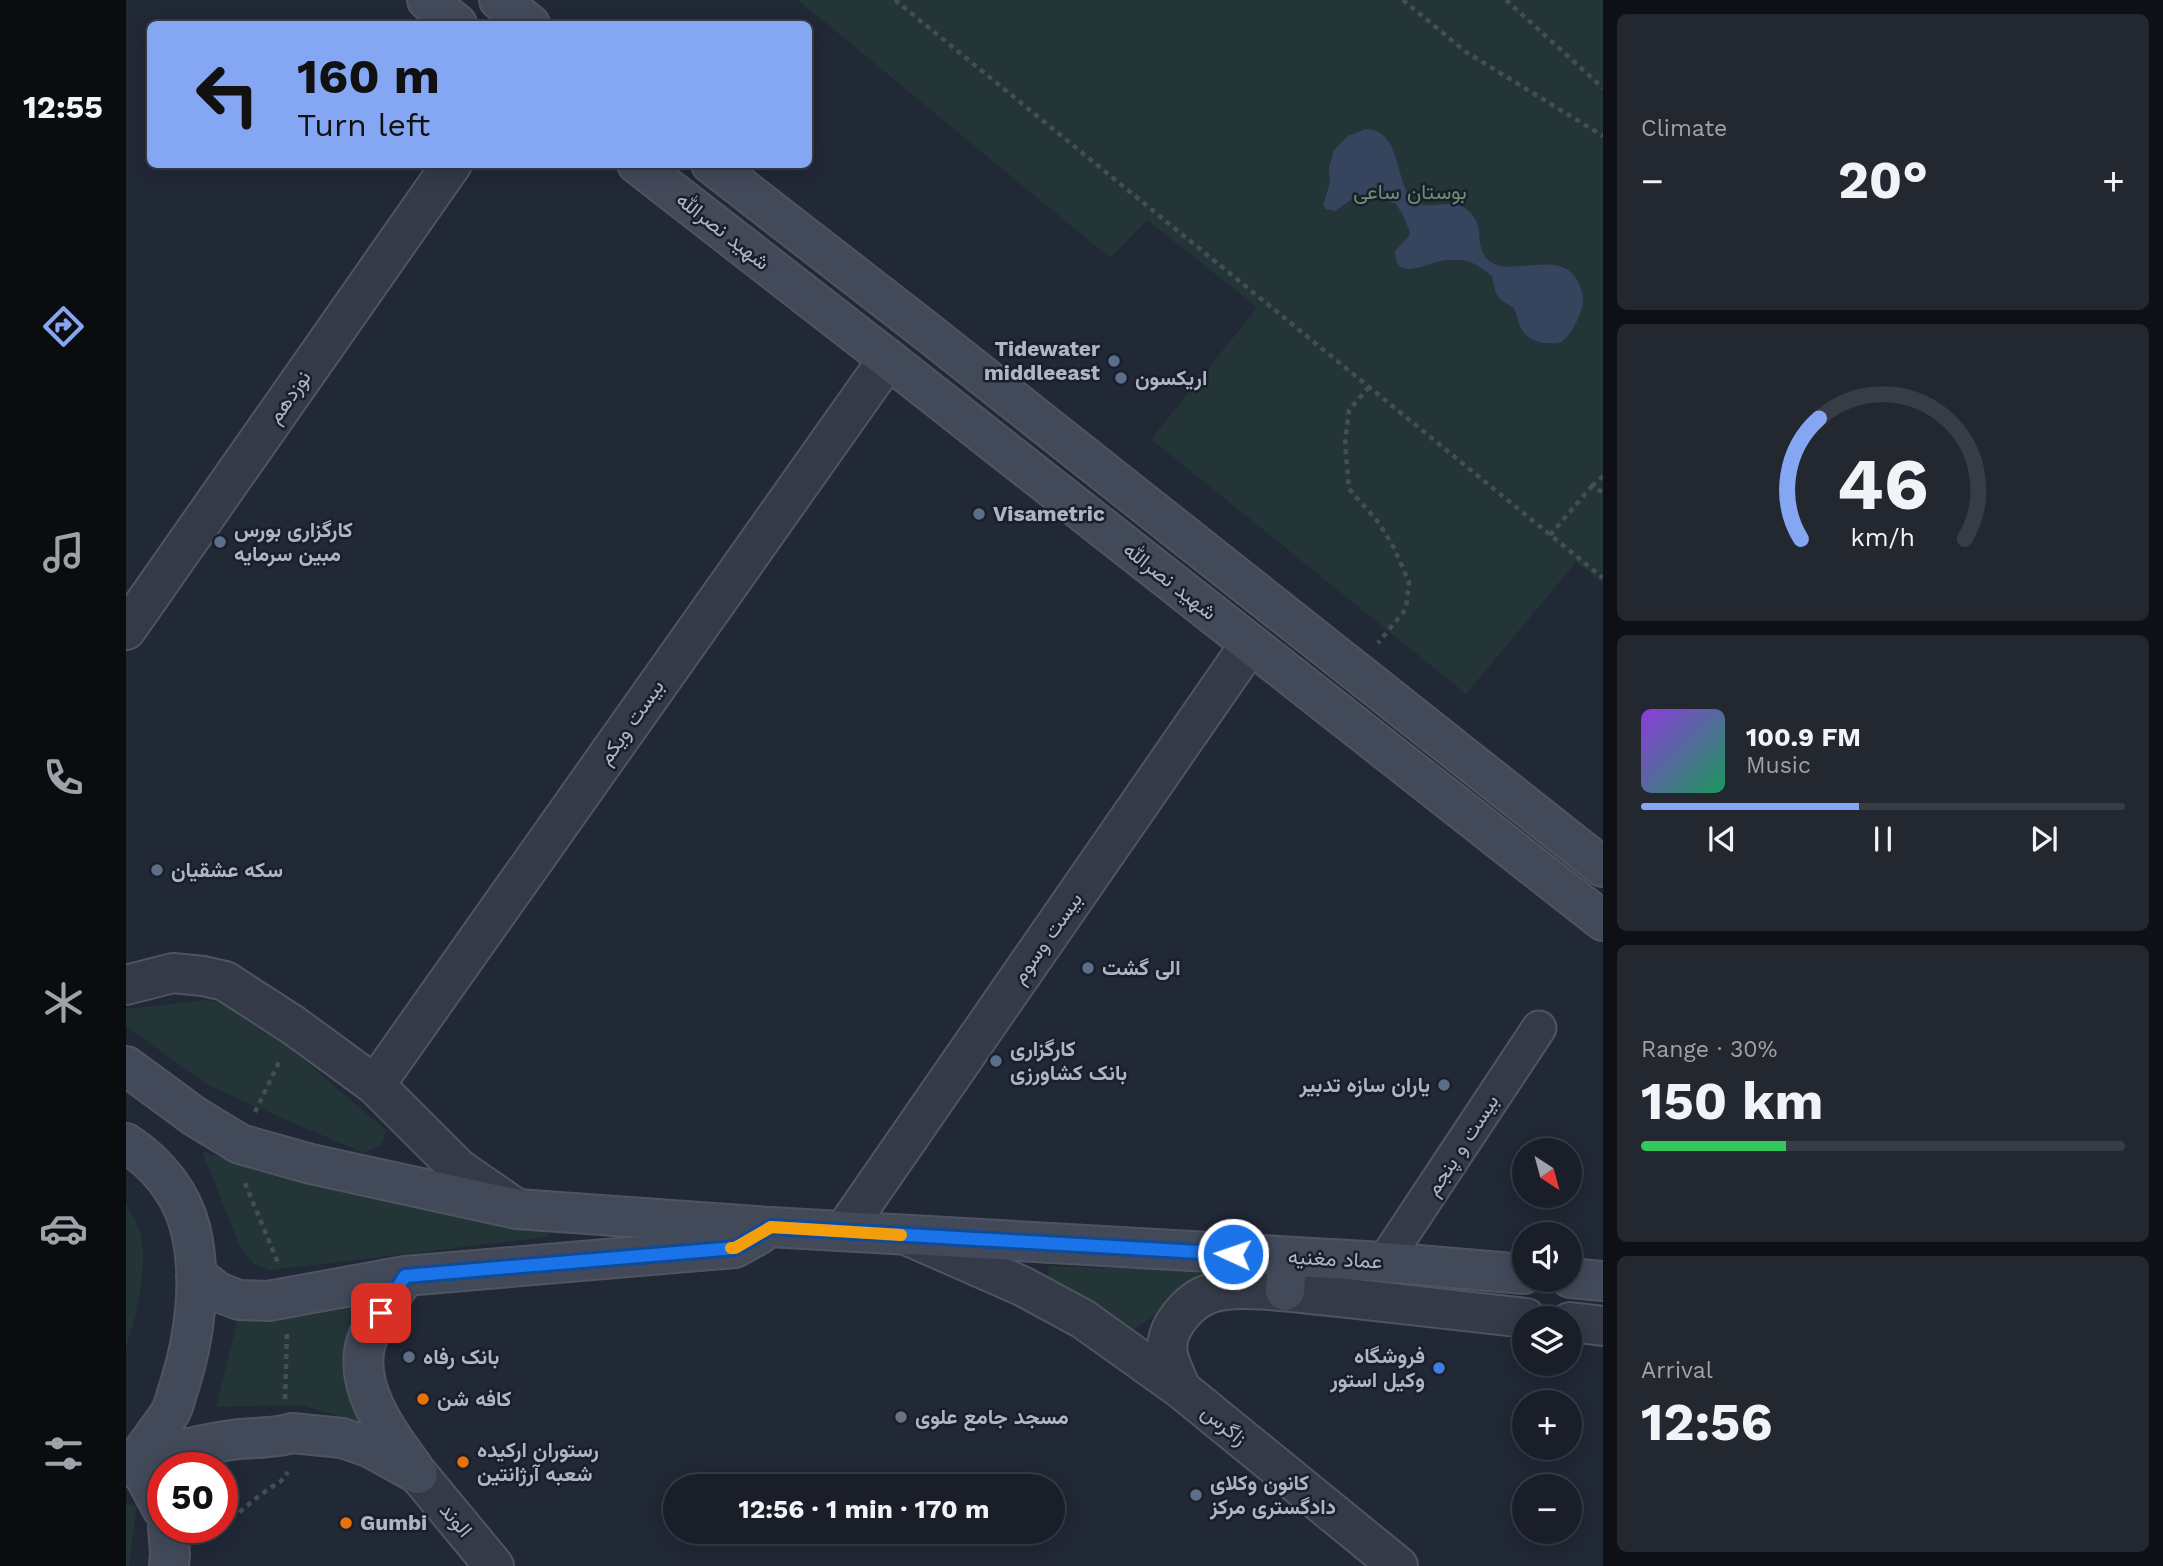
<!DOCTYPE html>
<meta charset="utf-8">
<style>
:root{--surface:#191e28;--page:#222730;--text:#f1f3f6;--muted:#9fa2a8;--line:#373c45;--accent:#84a6f3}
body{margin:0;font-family:"Work Sans",Vazirmatn,sans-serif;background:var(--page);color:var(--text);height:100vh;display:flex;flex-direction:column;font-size:26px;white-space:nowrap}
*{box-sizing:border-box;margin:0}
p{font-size:23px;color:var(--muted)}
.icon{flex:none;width:38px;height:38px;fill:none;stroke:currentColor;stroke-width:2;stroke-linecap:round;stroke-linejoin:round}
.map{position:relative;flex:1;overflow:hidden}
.drawer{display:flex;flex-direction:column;gap:14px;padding:14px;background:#0e1016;width:560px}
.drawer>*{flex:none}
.top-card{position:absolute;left:21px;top:21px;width:665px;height:147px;border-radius:10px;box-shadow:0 4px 18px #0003,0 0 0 2px var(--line);background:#84a6f3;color:#111;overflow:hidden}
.needle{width:46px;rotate:144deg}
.buttons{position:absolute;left:1386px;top:1138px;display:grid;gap:14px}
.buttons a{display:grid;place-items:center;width:70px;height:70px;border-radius:50%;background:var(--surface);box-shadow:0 4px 18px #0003,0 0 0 2px var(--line);font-size:35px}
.speed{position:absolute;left:21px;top:1452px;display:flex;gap:14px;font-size:35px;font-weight:700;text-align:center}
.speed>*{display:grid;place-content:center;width:91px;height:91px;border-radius:50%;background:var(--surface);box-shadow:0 4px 18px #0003,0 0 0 2px var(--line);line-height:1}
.speed .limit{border:10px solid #d22;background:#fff;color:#111}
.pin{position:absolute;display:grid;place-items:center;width:60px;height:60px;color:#fff;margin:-30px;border-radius:14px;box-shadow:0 4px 10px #0006}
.me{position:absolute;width:77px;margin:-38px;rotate:273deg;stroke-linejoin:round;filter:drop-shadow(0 0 5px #0008)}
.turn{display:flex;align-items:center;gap:24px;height:147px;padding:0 35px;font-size:32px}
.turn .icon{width:91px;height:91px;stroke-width:2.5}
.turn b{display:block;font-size:49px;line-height:60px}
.big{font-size:52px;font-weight:700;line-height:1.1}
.drawer .tile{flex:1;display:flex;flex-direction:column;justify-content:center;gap:10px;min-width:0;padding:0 24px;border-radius:10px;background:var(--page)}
.drawer .dial{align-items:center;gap:0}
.dial svg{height:182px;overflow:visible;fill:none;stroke:var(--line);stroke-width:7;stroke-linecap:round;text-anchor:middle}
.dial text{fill:var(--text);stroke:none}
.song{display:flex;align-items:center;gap:21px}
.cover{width:84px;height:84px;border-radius:10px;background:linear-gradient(135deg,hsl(270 70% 55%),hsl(150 70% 35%))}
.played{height:7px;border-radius:4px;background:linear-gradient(90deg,var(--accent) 45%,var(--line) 45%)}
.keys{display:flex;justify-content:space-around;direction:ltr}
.heat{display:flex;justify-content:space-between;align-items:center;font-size:38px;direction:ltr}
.charge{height:10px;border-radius:5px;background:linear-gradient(90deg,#34c759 30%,var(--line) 0)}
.trip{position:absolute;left:537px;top:1474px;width:402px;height:70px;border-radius:35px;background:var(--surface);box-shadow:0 4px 18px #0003,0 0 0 2px var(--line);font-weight:700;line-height:70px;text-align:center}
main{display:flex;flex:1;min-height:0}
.dock{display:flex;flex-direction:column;width:126px;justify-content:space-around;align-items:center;background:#0a0c10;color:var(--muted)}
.dock .icon{width:49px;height:49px}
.dock .active{color:var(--accent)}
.dock b{font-size:32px;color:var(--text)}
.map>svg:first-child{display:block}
.green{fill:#243538}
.water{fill:#36445e}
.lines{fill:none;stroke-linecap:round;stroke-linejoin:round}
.minor-casing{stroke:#4e5561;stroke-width:37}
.tertiary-casing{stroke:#4e5561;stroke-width:42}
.secondary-casing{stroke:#4e5561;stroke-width:42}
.path{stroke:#405054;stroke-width:4.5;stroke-dasharray:5 5;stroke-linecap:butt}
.minor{stroke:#343a47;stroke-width:33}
.tertiary{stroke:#343a47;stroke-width:38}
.secondary{stroke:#424959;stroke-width:38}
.route-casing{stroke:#114b97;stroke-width:18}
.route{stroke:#1a73e8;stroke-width:12}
.slow{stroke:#f59e0b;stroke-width:12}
.service-dot{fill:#5c6f8a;stroke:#1a1f2b;stroke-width:2.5}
.shop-dot{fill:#3f7fe0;stroke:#1a1f2b;stroke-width:2.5}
.food-dot{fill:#e8710a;stroke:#1a1f2b;stroke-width:2.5}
.worship-dot{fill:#6b7280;stroke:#1a1f2b;stroke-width:2.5}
.labels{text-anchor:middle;stroke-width:5;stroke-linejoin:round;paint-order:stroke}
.park-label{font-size:21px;fill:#679374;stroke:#1a1f2b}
.street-label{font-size:21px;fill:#aeb5c3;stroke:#1a1f2b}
.poi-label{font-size:21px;font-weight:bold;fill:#aeb5c3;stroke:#1a1f2b;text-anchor:start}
</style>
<main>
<nav class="dock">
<b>12:55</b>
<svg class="icon active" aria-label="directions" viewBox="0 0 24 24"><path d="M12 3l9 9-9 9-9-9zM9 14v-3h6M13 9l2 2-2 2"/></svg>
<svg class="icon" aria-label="music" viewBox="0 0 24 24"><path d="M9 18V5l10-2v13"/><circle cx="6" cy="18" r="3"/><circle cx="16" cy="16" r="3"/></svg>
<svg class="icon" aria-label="phone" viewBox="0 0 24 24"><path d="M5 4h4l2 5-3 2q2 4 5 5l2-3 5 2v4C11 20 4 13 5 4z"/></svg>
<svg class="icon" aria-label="climate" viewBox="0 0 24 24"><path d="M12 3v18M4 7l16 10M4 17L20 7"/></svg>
<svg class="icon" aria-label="car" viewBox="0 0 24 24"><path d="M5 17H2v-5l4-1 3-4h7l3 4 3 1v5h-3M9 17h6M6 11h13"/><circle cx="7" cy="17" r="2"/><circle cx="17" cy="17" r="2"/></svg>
<svg class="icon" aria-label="filters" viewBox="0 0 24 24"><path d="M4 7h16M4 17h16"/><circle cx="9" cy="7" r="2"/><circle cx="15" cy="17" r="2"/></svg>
</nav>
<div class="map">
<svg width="1477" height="1566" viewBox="0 0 1477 1566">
<rect width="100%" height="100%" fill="#212836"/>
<path class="green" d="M672,0H1477V584L1450,562L1340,694L1025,439L1130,309L1126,303L1021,220L984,258Z
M78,1000L114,1006L260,1130L255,1145L237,1153L83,1086L0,1026V1009Z
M76,1151L196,1188L400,1227L425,1229L421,1237L145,1270L128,1264L114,1247Z
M0,1202C4,1212 11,1222 14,1232C23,1266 10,1315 0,1348Z
M922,1266L1085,1271L1049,1301L1006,1331L923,1281Z
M243,1293L231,1318L240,1433L209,1415L175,1405L90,1407L113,1315Z
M0,1503L11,1506L3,1566H0Z"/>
<path class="water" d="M1239,129C1273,129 1269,173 1283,195C1299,219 1329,189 1348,217C1356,228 1351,242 1357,253C1373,286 1434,243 1452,282C1455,288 1458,297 1457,303C1455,315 1444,339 1433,343C1428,344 1421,343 1417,343C1410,341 1403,339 1398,333C1392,325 1392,317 1388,308C1370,297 1370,297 1366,276C1356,268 1348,262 1336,260C1330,260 1324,260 1319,260C1301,263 1269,283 1269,251L1282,237L1284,232L1277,215L1270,204L1242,194L1226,199L1209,211L1200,209L1197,206L1204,182L1203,167L1208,150L1222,136Z"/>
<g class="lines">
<defs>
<path id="minor" d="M1258,1262L1413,1028"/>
<path id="tertiary" d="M0,630L326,164
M0,985L47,973L77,976L99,981L167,1025L249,1085L333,1169L391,1209
M249,1085L762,359
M718,1231L1124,644
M780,1235L896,1286L957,1319L1055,1389L1272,1566
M1444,1322L1477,1326
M1055,1389C1051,1378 1044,1366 1042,1354C1037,1329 1063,1300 1085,1293C1113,1284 1172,1293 1203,1296C1269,1303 1335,1311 1400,1318
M292,1474L368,1566"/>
<path id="secondary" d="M301,0L331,24
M373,0L404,24
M511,164L762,359L1477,921
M585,164L804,334L1477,867
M0,1066L68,1116L114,1144L185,1164L391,1209L644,1227L1258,1262L1398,1274
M0,1143C32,1164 56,1194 65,1231C76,1280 69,1336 54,1384C51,1392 49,1402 46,1409C41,1420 31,1430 25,1440C17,1451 11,1460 0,1467
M70,1275L92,1292L113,1300L142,1301L279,1276L609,1248L634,1234
M279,1276C266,1296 251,1316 242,1337C224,1382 262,1434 287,1467
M1444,1278L1477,1281
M1159,1291L1162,1257
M10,1461C42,1453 73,1444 106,1440C125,1437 148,1439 166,1433L216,1438L245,1448L292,1474
M10,1461L37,1510
M42,1528L44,1553L43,1566"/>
</defs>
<use href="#minor" class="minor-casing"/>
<use href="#tertiary" class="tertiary-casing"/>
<use href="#secondary" class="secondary-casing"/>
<path class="path" d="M769,0L1477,578
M1277,0L1340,52L1477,136
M1380,0L1477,88
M1243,387L1223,410L1219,443L1223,489L1253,523L1268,548L1283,582L1280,609L1252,643
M1477,476L1467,485L1477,493
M1424,535L1467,485
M129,1112L154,1060
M119,1183L152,1263
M159,1399L161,1334
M98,1525L134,1495L155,1481L162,1472"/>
<use href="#minor" class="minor"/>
<use href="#tertiary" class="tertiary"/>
<use href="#secondary" class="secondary"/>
</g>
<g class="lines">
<defs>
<path id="route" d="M255,1313L279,1276L609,1248L645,1227L1107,1254"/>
</defs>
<use href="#route" class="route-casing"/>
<use href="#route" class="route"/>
<path class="slow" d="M605,1248H609L645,1227L775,1235"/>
</g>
<g class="service-dot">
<circle cx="988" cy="361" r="7"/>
<circle cx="995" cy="378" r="7"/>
<circle cx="853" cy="514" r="7"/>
<circle cx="94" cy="542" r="7"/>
<circle cx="31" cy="870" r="7"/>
<circle cx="962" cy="968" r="7"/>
<circle cx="870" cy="1061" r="7"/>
<circle cx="1318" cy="1085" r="7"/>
<circle cx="283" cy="1357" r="7"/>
<circle cx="1070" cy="1495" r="7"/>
</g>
<circle class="shop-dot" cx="1313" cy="1368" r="7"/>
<g class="food-dot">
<circle cx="297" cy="1399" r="7"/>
<circle cx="337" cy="1462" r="7"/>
<circle cx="220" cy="1523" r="7"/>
</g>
<circle class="worship-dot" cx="775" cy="1417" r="7"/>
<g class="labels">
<g class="park-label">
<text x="1284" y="199">بوستان ساعی</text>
</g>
<g class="street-label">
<text transform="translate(597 231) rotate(38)" y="7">شهید نصرالله</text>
<text transform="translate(163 397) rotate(-55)" y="7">نوزدهم</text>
<text transform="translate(1044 581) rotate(38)" y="7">شهید نصرالله</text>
<text transform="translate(505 722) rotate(-55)" y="7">بیست ویکم</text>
<text transform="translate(921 938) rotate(-55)" y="7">بیست وسوم</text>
<text transform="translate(1336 1145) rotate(-57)" y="7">بیست و پنجم</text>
<text transform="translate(1209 1259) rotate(3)" y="7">عماد مغنیه</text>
<text transform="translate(1098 1425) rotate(39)" y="7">زاگرس</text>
<text transform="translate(330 1520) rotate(50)" y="7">الوند</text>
</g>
<g class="poi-label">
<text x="974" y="356" text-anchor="end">Tidewater<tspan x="974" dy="24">middleeast</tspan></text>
<text x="1009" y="385">اریکسون</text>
<text x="867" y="521">Visametric</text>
<text x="108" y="537">کارگزاری بورس<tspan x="108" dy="24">مبین سرمایه</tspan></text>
<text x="45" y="877">سکه عشقیان</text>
<text x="976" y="975">الی گشت</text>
<text x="884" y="1056">کارگزاری<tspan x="884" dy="24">بانک کشاورزی</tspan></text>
<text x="1304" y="1092" text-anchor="end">یاران سازه تدبیر</text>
<text x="1299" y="1363" text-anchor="end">فروشگاه<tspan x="1299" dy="24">وکیل استور</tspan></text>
<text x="297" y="1364">بانک رفاه</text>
<text x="311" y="1406">کافه شن</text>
<text x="789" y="1424">مسجد جامع علوی</text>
<text x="351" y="1457">رستوران ارکیده<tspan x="351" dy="24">شعبه آرژانتین</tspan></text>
<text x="1084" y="1490">کانون وکلای<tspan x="1084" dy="24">دادگستری مرکز</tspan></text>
<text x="234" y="1530">Gumbi</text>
</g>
</g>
</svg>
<div class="buttons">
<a><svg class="needle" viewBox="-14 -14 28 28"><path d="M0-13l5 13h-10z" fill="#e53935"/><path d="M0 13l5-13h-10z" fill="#9fa2a8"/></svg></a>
<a><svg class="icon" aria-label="sound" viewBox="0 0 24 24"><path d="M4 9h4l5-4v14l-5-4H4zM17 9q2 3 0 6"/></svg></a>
<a><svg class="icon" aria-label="layers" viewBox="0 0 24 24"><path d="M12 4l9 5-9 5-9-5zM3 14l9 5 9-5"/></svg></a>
<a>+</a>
<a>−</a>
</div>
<div class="speed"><div class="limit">50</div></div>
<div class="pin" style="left:255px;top:1313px;background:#d93025"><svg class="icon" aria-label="arrive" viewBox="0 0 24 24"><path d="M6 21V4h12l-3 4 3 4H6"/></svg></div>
<svg class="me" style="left:1107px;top:1254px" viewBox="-20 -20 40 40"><circle r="17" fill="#1a73e8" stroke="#fff" stroke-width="3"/><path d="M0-11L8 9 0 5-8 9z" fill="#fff"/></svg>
<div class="trip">12:56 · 1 min · 170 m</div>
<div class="top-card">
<div class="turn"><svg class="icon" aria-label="left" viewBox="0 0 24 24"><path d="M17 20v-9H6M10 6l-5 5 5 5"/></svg><div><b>160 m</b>Turn left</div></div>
</div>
</div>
<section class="drawer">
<div class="tile"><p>Climate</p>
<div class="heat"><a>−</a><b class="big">20°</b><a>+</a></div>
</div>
<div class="tile dial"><svg viewBox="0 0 100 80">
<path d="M14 69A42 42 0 1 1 86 69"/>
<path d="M14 69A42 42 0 0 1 22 16" stroke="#84a6f3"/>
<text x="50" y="56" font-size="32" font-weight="700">46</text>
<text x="50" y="72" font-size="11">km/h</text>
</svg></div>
<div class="tile">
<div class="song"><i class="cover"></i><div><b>100.9 FM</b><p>Music</p></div></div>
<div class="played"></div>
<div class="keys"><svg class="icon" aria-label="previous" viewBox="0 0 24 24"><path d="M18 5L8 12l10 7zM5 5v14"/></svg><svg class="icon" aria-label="pause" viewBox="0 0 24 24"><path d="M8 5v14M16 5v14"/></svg><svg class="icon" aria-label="next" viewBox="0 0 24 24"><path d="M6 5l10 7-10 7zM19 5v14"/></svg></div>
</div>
<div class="tile"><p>Range · 30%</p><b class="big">150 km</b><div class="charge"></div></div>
<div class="tile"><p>Arrival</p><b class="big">12:56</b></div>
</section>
</main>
